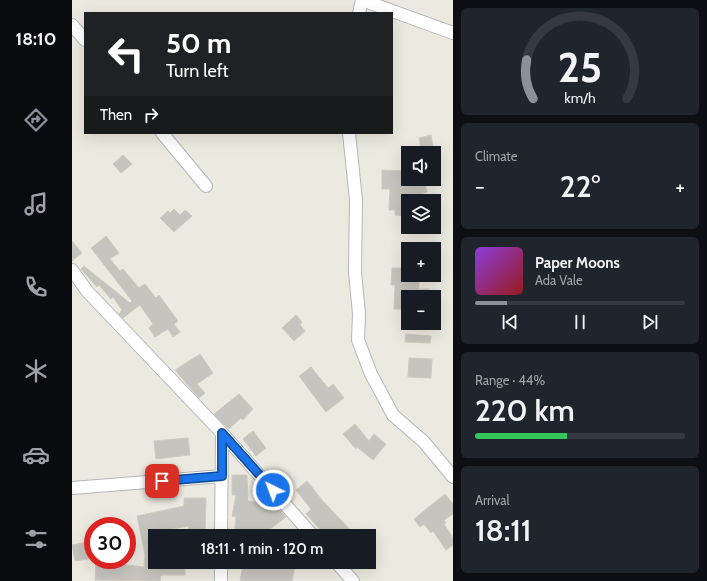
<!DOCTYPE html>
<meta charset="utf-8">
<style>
:root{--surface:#171b24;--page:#20242c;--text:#f1f3f6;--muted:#9ea1a6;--line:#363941;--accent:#8c9099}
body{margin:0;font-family:Cabin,sans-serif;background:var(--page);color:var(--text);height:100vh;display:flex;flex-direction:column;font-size:15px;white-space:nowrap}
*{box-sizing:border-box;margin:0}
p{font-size:13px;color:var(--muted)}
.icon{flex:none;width:22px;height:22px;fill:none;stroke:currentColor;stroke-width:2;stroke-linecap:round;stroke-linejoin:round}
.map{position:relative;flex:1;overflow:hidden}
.sheet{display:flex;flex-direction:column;gap:8px;padding:8px;background:#0d0f14;width:254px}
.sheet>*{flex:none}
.guide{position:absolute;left:12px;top:12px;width:309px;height:122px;border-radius:0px;box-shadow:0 4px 16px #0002;background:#202124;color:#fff;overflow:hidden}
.fabs{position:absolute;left:329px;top:146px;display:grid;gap:8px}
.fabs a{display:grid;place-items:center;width:40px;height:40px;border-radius:0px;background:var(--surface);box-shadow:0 4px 16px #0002;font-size:20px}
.speed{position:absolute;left:12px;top:517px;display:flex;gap:8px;font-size:20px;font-weight:700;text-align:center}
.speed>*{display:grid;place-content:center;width:52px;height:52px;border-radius:50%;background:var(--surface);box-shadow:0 4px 16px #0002;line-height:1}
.speed .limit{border:6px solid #d22;background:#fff;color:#111}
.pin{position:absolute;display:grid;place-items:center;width:34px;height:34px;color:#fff;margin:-17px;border-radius:8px;box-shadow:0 2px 6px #0006}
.me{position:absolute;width:44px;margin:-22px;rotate:318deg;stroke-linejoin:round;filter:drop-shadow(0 0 3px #0008)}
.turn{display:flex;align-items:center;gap:14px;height:84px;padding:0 16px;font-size:18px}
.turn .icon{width:52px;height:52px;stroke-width:2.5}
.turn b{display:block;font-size:28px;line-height:34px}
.then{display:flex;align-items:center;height:38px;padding:0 16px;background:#0003;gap:8px;font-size:15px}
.big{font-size:30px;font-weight:600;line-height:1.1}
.sheet .widget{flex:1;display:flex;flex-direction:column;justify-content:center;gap:6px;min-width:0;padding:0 14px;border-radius:6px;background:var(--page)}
.sheet .dial{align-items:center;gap:0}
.dial svg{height:104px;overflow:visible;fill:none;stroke:var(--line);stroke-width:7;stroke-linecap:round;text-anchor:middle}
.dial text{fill:var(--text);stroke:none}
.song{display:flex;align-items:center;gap:12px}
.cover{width:48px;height:48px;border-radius:6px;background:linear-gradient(135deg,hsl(270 70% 55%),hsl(0 70% 35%))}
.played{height:4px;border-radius:2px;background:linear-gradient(90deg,var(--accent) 15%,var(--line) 15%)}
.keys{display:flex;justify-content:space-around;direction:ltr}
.heat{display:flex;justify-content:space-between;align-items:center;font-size:22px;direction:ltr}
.charge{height:6px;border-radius:3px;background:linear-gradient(90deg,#34c759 44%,var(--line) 0)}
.trip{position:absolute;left:76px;top:529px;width:228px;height:40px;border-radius:0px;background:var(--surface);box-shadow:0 4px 16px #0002;font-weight:600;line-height:40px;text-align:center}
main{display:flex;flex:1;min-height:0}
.tabs{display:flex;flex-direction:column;width:72px;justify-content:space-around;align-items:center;background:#090b0e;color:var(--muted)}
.tabs .icon{width:28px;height:28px}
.tabs .current{color:var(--accent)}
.tabs b{font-size:18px;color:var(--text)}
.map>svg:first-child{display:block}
.building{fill:#c6c4be;stroke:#d0cbbf}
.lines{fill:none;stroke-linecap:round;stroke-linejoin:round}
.street-casing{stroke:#b3b6bb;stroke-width:14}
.street{stroke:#fff;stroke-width:12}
.route-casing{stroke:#114b97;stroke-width:10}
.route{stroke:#1a73e8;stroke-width:7}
</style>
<main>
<nav class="tabs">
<b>18:10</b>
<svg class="icon current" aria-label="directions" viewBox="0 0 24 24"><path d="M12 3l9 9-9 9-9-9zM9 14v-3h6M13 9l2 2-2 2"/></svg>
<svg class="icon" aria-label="music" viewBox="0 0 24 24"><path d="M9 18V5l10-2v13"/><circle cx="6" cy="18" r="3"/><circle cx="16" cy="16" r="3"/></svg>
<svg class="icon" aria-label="phone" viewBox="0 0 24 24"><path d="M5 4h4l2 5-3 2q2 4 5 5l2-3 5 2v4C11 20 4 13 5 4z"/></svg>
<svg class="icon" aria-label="climate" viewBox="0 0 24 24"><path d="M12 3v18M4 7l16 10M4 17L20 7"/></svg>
<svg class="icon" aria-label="car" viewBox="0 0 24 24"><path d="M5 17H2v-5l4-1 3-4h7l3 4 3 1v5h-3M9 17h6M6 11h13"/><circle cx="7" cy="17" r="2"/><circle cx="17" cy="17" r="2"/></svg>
<svg class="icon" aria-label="filters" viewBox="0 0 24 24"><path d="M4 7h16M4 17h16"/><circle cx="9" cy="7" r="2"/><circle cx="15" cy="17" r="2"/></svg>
</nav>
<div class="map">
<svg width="381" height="581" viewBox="0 0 381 581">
<rect width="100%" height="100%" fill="#ece9e0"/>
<path class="building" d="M359,135L361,147L349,149L347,138Z
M51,155L60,164L49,173L41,164Z
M310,170L336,171V179H352L355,192L351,193L350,201H336V216L323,215V210H317L318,189H310Z
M102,209L108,215L113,210L120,216L102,232L88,218L96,211L98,213Z
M34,236L47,253L38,259L48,271L51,269L67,288L73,284L84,298L87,295L106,321L102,324L108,332L101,337L96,329L83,337L77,328L81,324L68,305L51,318L47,314L50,310L41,297L39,299L27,285L25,287L9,269L12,266L58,303L60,301L19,248Z
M0,241L10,253L0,261Z
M320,268H336V275H347V289H357L356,297H336V309H322L323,285H319Z
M224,315L230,322L228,325L233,331L222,341L210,328Z
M334,334L359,336L358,343L333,342Z
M128,354L141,373L125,384L133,393L127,398L103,370Z
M337,358L360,359L359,378L336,377Z
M239,367L256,388L261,384L272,398L254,412L227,376Z
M167,394L181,409L171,420L169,418L157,429L142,414Z
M283,424L297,441L302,434L314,444L301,460L285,447L284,449L271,434Z
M181,431L194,448L184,456L171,439Z
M116,438L118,455L84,459L82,441Z
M160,475H175L176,501L189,503L197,498L214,517L189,536H162L164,517L160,516L164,495H160Z
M235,481L250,500L284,536H254L234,514L239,509L224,490Z
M373,494L381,504V514L372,520L374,523L372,524L381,538V545L374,550L361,531L359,533L352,524L348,527L342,519Z
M112,498H134L133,536H116L117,526L87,531L88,536H83V562H113V575H89L88,581L23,580L24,561L72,567L73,555L65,516L112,506Z
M21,541V558L3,561L0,545Z
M184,562H224L220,581H168L171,565L183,567Z"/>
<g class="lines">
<defs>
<path id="street" d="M290,0L381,33
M287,13L290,0
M0,25L13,40
M90,133L134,186
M277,133L284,200L283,272L287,314L286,340L299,374L321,415L352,442L381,477
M0,270L15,291L150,433L241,536
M0,488L150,476
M149,536L150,433
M264,562L281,581
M149,581V562"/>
</defs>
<use href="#street" class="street-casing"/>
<use href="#street" class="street"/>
</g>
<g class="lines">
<defs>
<path id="route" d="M90,481L150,476V433L201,490"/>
</defs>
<use href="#route" class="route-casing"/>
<use href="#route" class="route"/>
</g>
</svg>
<div class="fabs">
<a><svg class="icon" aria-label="sound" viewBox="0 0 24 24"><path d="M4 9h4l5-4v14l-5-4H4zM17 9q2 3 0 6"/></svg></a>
<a><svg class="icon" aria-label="layers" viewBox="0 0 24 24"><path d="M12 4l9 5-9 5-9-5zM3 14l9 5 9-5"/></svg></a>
<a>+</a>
<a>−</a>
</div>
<div class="speed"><div class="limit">30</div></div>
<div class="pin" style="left:90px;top:481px;background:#d93025"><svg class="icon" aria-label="arrive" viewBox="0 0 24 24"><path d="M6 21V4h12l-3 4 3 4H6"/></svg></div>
<svg class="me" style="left:201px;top:490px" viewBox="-20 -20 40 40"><circle r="17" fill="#1a73e8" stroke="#fff" stroke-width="3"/><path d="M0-11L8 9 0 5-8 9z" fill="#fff"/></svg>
<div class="trip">18:11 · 1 min · 120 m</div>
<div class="guide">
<div class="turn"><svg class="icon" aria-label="left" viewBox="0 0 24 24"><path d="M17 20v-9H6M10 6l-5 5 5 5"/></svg><div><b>50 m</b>Turn left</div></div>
<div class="then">Then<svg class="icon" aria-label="right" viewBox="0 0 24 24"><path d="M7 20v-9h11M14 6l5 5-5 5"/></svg></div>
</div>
</div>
<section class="sheet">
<div class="widget dial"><svg viewBox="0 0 100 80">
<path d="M14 69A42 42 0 1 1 86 69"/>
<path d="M14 69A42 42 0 0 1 9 39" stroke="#8c9099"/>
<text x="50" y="56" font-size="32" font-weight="700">25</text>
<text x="50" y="72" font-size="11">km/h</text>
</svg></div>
<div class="widget"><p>Climate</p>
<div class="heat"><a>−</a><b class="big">22°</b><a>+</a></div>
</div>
<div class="widget">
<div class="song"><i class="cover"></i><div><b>Paper Moons</b><p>Ada Vale</p></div></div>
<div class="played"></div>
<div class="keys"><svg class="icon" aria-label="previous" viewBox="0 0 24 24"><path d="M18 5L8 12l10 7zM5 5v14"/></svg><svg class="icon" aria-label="pause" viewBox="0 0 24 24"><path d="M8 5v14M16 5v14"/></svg><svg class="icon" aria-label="next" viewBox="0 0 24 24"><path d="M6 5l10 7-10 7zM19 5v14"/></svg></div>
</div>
<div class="widget"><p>Range · 44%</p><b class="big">220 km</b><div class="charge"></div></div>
<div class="widget"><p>Arrival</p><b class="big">18:11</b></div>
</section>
</main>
